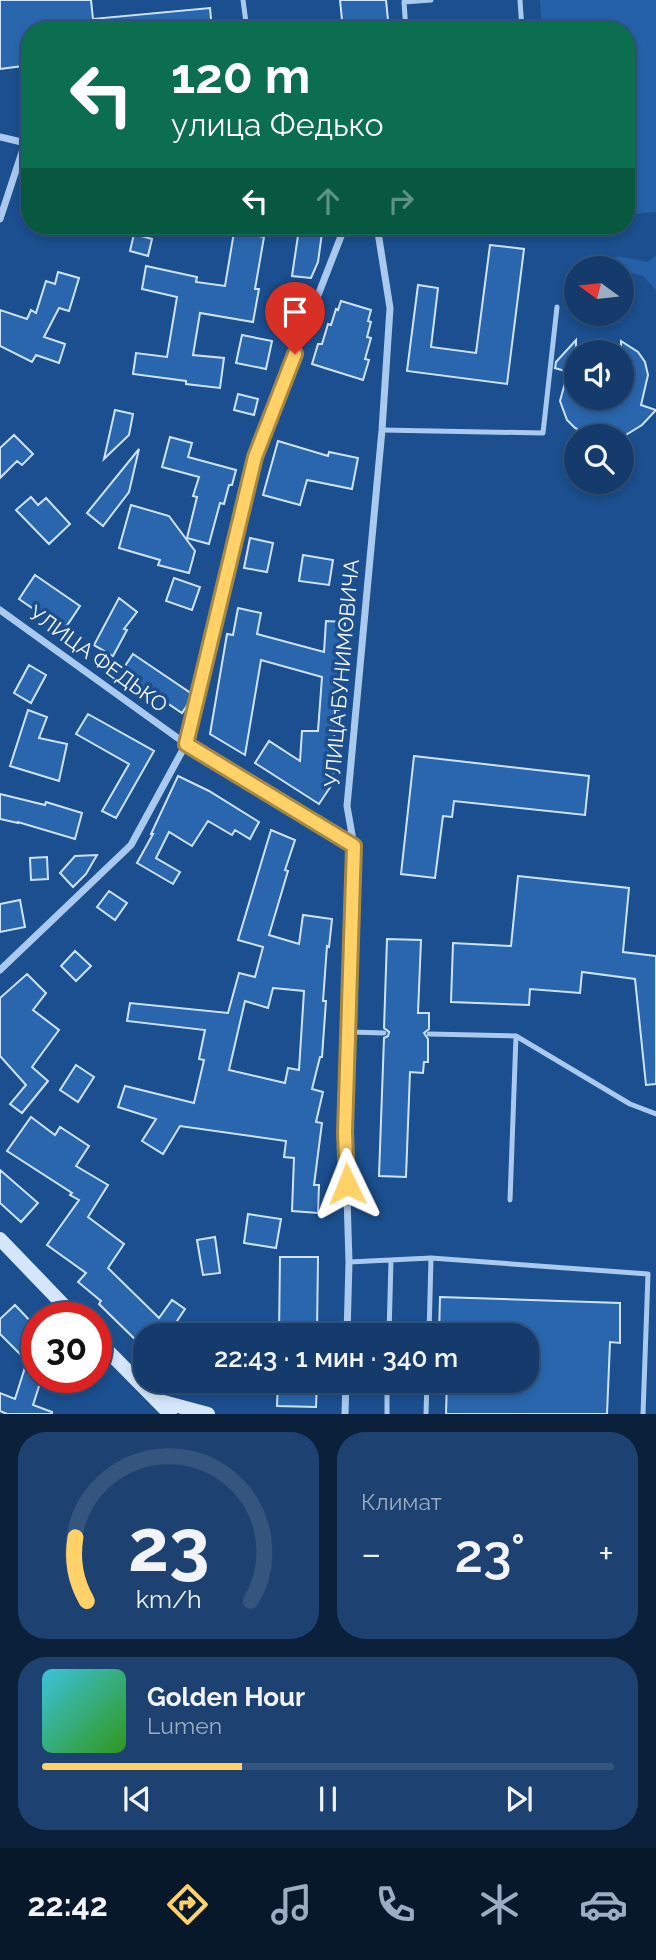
<!DOCTYPE html>
<html lang="ru">
<meta charset="utf-8">
<style>
:root{--surface:#143b6b;--page:#1d4271;--text:#f1f3f6;--muted:#9dadc1;--line:#33557e;--accent:#ffd166}
body{margin:0;font-family:Raleway,sans-serif;background:var(--page);color:var(--text);height:100vh;display:flex;flex-direction:column;font-size:26px;white-space:nowrap}
*{box-sizing:border-box;margin:0}
p{font-size:23px;color:var(--muted)}
.icon{flex:none;width:38px;height:38px;fill:none;stroke:currentColor;stroke-width:2;stroke-linecap:round;stroke-linejoin:round}
.map{position:relative;height:1414px;overflow:hidden}
.details{display:flex;flex-direction:column;gap:18px;padding:18px;background:#0b203b;flex:1}
.details>*{flex:none}
.hud{position:absolute;left:21px;top:21px;width:614px;height:214px;border-radius:28px;box-shadow:0 4px 10px #0003,0 0 0 2px var(--line);background:#0b6e4f;color:#fff;overflow:hidden}
.needle{width:46px;rotate:285deg}
.fabs{position:absolute;left:564px;top:256px;display:grid;gap:14px}
.fabs a{display:grid;place-items:center;width:70px;height:70px;border-radius:50%;background:var(--surface);box-shadow:0 4px 10px #0003,0 0 0 2px var(--line);font-size:35px}
.speed{position:absolute;left:21px;top:1302px;display:flex;gap:14px;font-size:35px;font-weight:700;text-align:center}
.speed>*{display:grid;place-content:center;width:91px;height:91px;border-radius:50%;background:var(--surface);box-shadow:0 4px 10px #0003,0 0 0 2px var(--line);line-height:1}
.speed .limit{border:10px solid #d22;background:#fff;color:#111}
.pin{position:absolute;display:grid;place-items:center;width:60px;height:60px;color:#fff;margin:-72px -30px;border-radius:50% 50% 50% 0;rotate:-45deg;box-shadow:0 0 7px #0007}
.pin .icon{rotate:45deg}
.me{position:absolute;width:77px;margin:-38px;rotate:358deg;stroke-linejoin:round;filter:drop-shadow(0 0 5px #0008)}
.turn{display:flex;align-items:center;gap:24px;height:147px;padding:0 35px;font-size:32px}
.turn .icon{width:91px;height:91px;stroke-width:2.5}
.turn b{display:block;font-size:49px;line-height:60px}
.lanes{display:flex;align-items:center;height:66px;padding:0 35px;background:#0003;justify-content:center;gap:35px;direction:ltr}
.lanes .off{opacity:.35}
.big{font-size:52px;font-weight:600;line-height:1.1}
.details .widget{flex:1;display:flex;flex-direction:column;justify-content:center;gap:10px;min-width:0;padding:0 24px;border-radius:28px;background:var(--page)}
.details .dial{align-items:center;gap:0}
.dial svg{height:182px;overflow:visible;fill:none;stroke:var(--line);stroke-width:7;stroke-linecap:round;text-anchor:middle}
.dial text{fill:var(--text);stroke:none}
.song{display:flex;align-items:center;gap:21px}
.cover{width:84px;height:84px;border-radius:10px;background:linear-gradient(135deg,hsl(190 70% 55%),hsl(110 70% 35%))}
.played{height:7px;border-radius:4px;background:linear-gradient(90deg,var(--accent) 35%,var(--line) 35%)}
.keys{display:flex;justify-content:space-around;direction:ltr}
.heat{display:flex;justify-content:space-between;align-items:center;font-size:38px;direction:ltr}
.details .tiles{flex:1;display:grid;gap:18px;grid-template-columns:1fr 1fr}
.widget:last-child{grid-column:span 2}
.trip{position:absolute;left:133px;top:1323px;width:406px;height:70px;border-radius:28px;background:var(--surface);box-shadow:0 4px 10px #0003,0 0 0 2px var(--line);font-weight:600;line-height:70px;text-align:center}
.tabs{display:flex;height:112px;justify-content:space-around;align-items:center;background:#08182b;color:var(--muted)}
.tabs .icon{width:49px;height:49px}
.tabs .selected{color:var(--accent)}
.tabs b{font-size:32px;color:var(--text)}
.map>svg:first-child{display:block}
.green{fill:#2461a8}
.building{fill:#2a66ad;stroke:#cfe3fa;stroke-width:2;fill-rule:evenodd}
.lines{fill:none;stroke-linecap:round;stroke-linejoin:round}
.lane{stroke:#a9c9ee;stroke-width:5}
.street{stroke:#a9c9ee;stroke-width:7}
.secondary{stroke:#d6e6fa;stroke-width:14}
.route-casing{stroke:#a68842;stroke-width:18}
.route{stroke:#ffd166;stroke-width:12}
.labels{text-anchor:middle;stroke-width:7;stroke-linejoin:round;paint-order:stroke}
.street-label{font-size:21px;fill:#fff;stroke:#1b4f8f}
</style>
<div class="map">
<svg width="656" height="1414" viewBox="0 0 656 1414">
<rect width="100%" height="100%" fill="#1b4f8f"/>
<path class="green" d="M540,0H656V212L627,215L626,30H542Z
M656,255V290L643,276L621,270L610,260L618,256L648,262Z"/>
<path class="building" d="M0,0H91L93,19L210,8L212,30H90V21L72,23L73,30H30V65L0,69Z
M340,0H386L389,30H343Z
M299,229L322,233L318,262L311,278L292,276Z
M234,232L264,237L255,289H259L253,322L200,313L193,355L224,358L220,388L186,384V381L133,374L136,353L167,357L177,297L142,289L146,266L197,277L196,282L225,286Z
M134,234L152,239L148,256L130,251Z
M490,245L524,249L507,384L407,371L418,285L438,288L431,347L476,353Z
M58,272L79,278L69,311L59,308L44,337L65,344L59,363L36,355L32,362L0,346V310L27,319L31,310L36,313L46,281L55,284Z
M341,301L371,310L368,321L371,322L367,337L371,338L365,359L369,360L363,380L312,364L318,344H322L328,324L331,325L336,309L338,310Z
M242,335L272,341L266,369L236,363Z
M576,340V397H621V341L638,352L645,362L648,375L641,405L656,410L642,425L624,436H590L575,428L567,420L560,401L568,372L555,368L556,362Z
M238,394L258,399L254,415L234,410Z
M115,410L133,414L129,435L104,459Z
M14,435L33,454L22,465L17,461L0,478V448Z
M170,437L192,443L188,457L236,470L232,485H229L224,504L220,503L209,544L187,538L197,497L193,496L199,477L162,467Z
M278,441L328,456L329,452L358,458L352,489L307,480L300,505L263,495Z
M139,449L129,492L103,526L87,513Z
M31,497L38,505L46,498L70,524L49,544L16,510Z
M131,505L169,516L195,551L189,573L158,565L160,560L119,548Z
M250,538L273,543L267,572L244,568Z
M303,555L333,560L329,585L299,581Z
M35,575L80,606L64,630L19,599Z
M174,578L200,587L192,610L166,601Z
M119,598L137,612L124,629L127,630L113,656L94,645Z
M238,608L261,613L257,634L324,652L326,621L345,622L339,710H335L333,783L319,804L255,763L269,741L300,761L302,731H318L322,677L261,660L245,755L210,734L227,634L233,635Z
M133,654L192,694L190,701L182,713L121,672Z
M29,665L46,675L31,703L14,693Z
M28,710L47,717L39,738L67,744L59,781L10,766Z
M88,714L154,751L116,818L102,811L129,764L76,734Z
M414,756L589,776L585,815L454,801L452,817L443,816L435,878L401,874Z
M178,776L209,791L259,822L250,839L235,830L232,835L208,821L192,846L169,832L156,858L180,872L173,884L137,863L153,834H151Z
M0,794L45,805L46,802L82,813L75,839L18,822V823L0,819Z
M271,830L295,840L285,870L288,871L269,935L299,944L303,915L332,919L329,947L327,946L323,1001H326L322,1057H320L312,1089L323,1092L316,1122L322,1123L314,1185H319L318,1213L292,1211L294,1158L284,1157L286,1141L180,1126L163,1154L142,1141L156,1119L118,1107L125,1086L194,1103L204,1060L199,1059L205,1030L127,1021L130,1003L228,1013L239,973L255,977L263,947L238,940ZM273,988L304,991L299,1070L288,1068L285,1083L229,1070L245,1001L268,1008Z
M97,855L86,874L73,887L60,873L75,856Z
M47,857L48,879L31,880L30,858Z
M518,876L629,888L623,952L656,956V1084L646,1085L635,979L582,972L580,993L530,989L529,1005L451,1002L453,943L511,946Z
M109,891L127,903L115,920L97,907Z
M20,900L25,927L0,932V904Z
M387,939L421,940L418,1013H429V1029L424,1033L428,1039V1062H424L423,1073L410,1072L406,1177L379,1176L384,1038L388,1036L389,1032L384,1028Z
M75,951L91,966L76,981L61,966Z
M27,974L46,993L33,1010L59,1030L32,1067L48,1081L22,1113L10,1104L26,1085L0,1056V998Z
M76,1065L94,1077L78,1102L60,1090Z
M31,1117L55,1135L60,1127L89,1146L76,1166L108,1185L88,1217L124,1244L108,1268L159,1318L172,1300L185,1309L171,1330L176,1335H145V1349L99,1304L101,1301L78,1282L86,1273L47,1245L79,1200L70,1195L72,1193L7,1151Z
M0,1170L38,1203L21,1222L0,1203Z
M248,1214L281,1219L276,1248L244,1243Z
M215,1237L220,1273L203,1275L197,1240Z
M280,1257H318L317,1335H279Z
M440,1297L620,1303V1343L610,1342L607,1414H446L447,1381H527V1335H439Z
M15,1305L35,1326L23,1338L37,1341V1377H42L33,1405L52,1412V1414H7L0,1411V1393L15,1399L27,1361L0,1334V1319Z
M278,1381H317L316,1407L277,1406Z"/>
<g class="lines">
<path class="lane" d="M243,0L247,30
M520,0L522,30
M406,30L404,2L431,0
M382,430L543,433L557,307
M350,1032L384,1033
M429,1034L516,1036L510,1200
M516,1036L630,1104L656,1114
M349,1262L431,1258L648,1274L643,1414
M389,1335L391,1260
M429,1335L431,1258
M387,1414V1381
M426,1414L427,1381"/>
<path class="street" d="M0,137L30,144
M0,219L25,143
M0,610L186,744L354,846
M0,970L131,845L186,744L255,457L345,226
M347,1335L349,1262L345,1131L354,846L347,806L382,430L390,308L377,226
M345,1414L346,1381"/>
<path class="secondary" d="M0,1239L76,1318
M96,1339L170,1414
M156,1400L208,1414"/>
</g>
<g class="lines">
<defs>
<path id="route" d="M295,354L255,457L186,744L354,846L345,1132L347,1184"/>
</defs>
<use href="#route" class="route-casing"/>
<use href="#route" class="route"/>
</g>
<g class="labels">
<g class="street-label">
<text transform="translate(98 659) rotate(36)" y="7">УЛИЦА ФЕДЬКО</text>
<text transform="translate(342 673) rotate(-85)" y="7">УЛИЦА БУНИМОВИЧА</text>
</g>
</g>
</svg>
<div class="fabs">
<a><svg class="needle" viewBox="-14 -14 28 28"><path d="M0-13l5 13h-10z" fill="#e53935"/><path d="M0 13l5-13h-10z" fill="#9dadc1"/></svg></a>
<a><svg class="icon" aria-label="sound" viewBox="0 0 24 24"><path d="M4 9h4l5-4v14l-5-4H4zM17 9q2 3 0 6"/></svg></a>
<a><svg class="icon" aria-label="search" viewBox="0 0 24 24"><circle cx="10" cy="10" r="6"/><path d="M15 15l6 6"/></svg></a>
</div>
<div class="speed"><div class="limit">30</div></div>
<div class="pin" style="left:295px;top:354px;background:#d93025"><svg class="icon" aria-label="arrive" viewBox="0 0 24 24"><path d="M6 21V4h12l-3 4 3 4H6"/></svg></div>
<svg class="me" style="left:347px;top:1184px" viewBox="-20 -20 40 40"><path d="M0-17L14 15 0 8-14 15z" fill="#ffd166" stroke="#fff" stroke-width="4"/></svg>
<div class="trip">22:43 · 1 мин · 340 m</div>
<div class="hud">
<div class="turn"><svg class="icon" aria-label="left" viewBox="0 0 24 24"><path d="M17 20v-9H6M10 6l-5 5 5 5"/></svg><div><b>120 m</b>улица Федько</div></div>
<div class="lanes"><svg class="icon" aria-label="left" viewBox="0 0 24 24"><path d="M17 20v-9H6M10 6l-5 5 5 5"/></svg><svg class="icon off" aria-label="ahead" viewBox="0 0 24 24"><path d="M12 20V5M6 11l6-6 6 6"/></svg><svg class="icon off" aria-label="right" viewBox="0 0 24 24"><path d="M7 20v-9h11M14 6l5 5-5 5"/></svg></div>
</div>
</div>
<section class="details">
<div class="tiles">
<div class="widget dial"><svg viewBox="0 0 100 80">
<path d="M14 69A42 42 0 1 1 86 69"/>
<path d="M14 69A42 42 0 0 1 9 41" stroke="#ffd166"/>
<text x="50" y="56" font-size="32" font-weight="700">23</text>
<text x="50" y="72" font-size="11">km/h</text>
</svg></div>
<div class="widget"><p>Климат</p>
<div class="heat"><a>−</a><b class="big">23°</b><a>+</a></div>
</div>
<div class="widget">
<div class="song"><i class="cover"></i><div><b>Golden Hour</b><p>Lumen</p></div></div>
<div class="played"></div>
<div class="keys"><svg class="icon" aria-label="previous" viewBox="0 0 24 24"><path d="M18 5L8 12l10 7zM5 5v14"/></svg><svg class="icon" aria-label="pause" viewBox="0 0 24 24"><path d="M8 5v14M16 5v14"/></svg><svg class="icon" aria-label="next" viewBox="0 0 24 24"><path d="M6 5l10 7-10 7zM19 5v14"/></svg></div>
</div>
</div>
</section>
<nav class="tabs">
<b>22:42</b>
<svg class="icon selected" aria-label="directions" viewBox="0 0 24 24"><path d="M12 3l9 9-9 9-9-9zM9 14v-3h6M13 9l2 2-2 2"/></svg>
<svg class="icon" aria-label="music" viewBox="0 0 24 24"><path d="M9 18V5l10-2v13"/><circle cx="6" cy="18" r="3"/><circle cx="16" cy="16" r="3"/></svg>
<svg class="icon" aria-label="phone" viewBox="0 0 24 24"><path d="M5 4h4l2 5-3 2q2 4 5 5l2-3 5 2v4C11 20 4 13 5 4z"/></svg>
<svg class="icon" aria-label="climate" viewBox="0 0 24 24"><path d="M12 3v18M4 7l16 10M4 17L20 7"/></svg>
<svg class="icon" aria-label="car" viewBox="0 0 24 24"><path d="M5 17H2v-5l4-1 3-4h7l3 4 3 1v5h-3M9 17h6M6 11h13"/><circle cx="7" cy="17" r="2"/><circle cx="17" cy="17" r="2"/></svg>
</nav>
